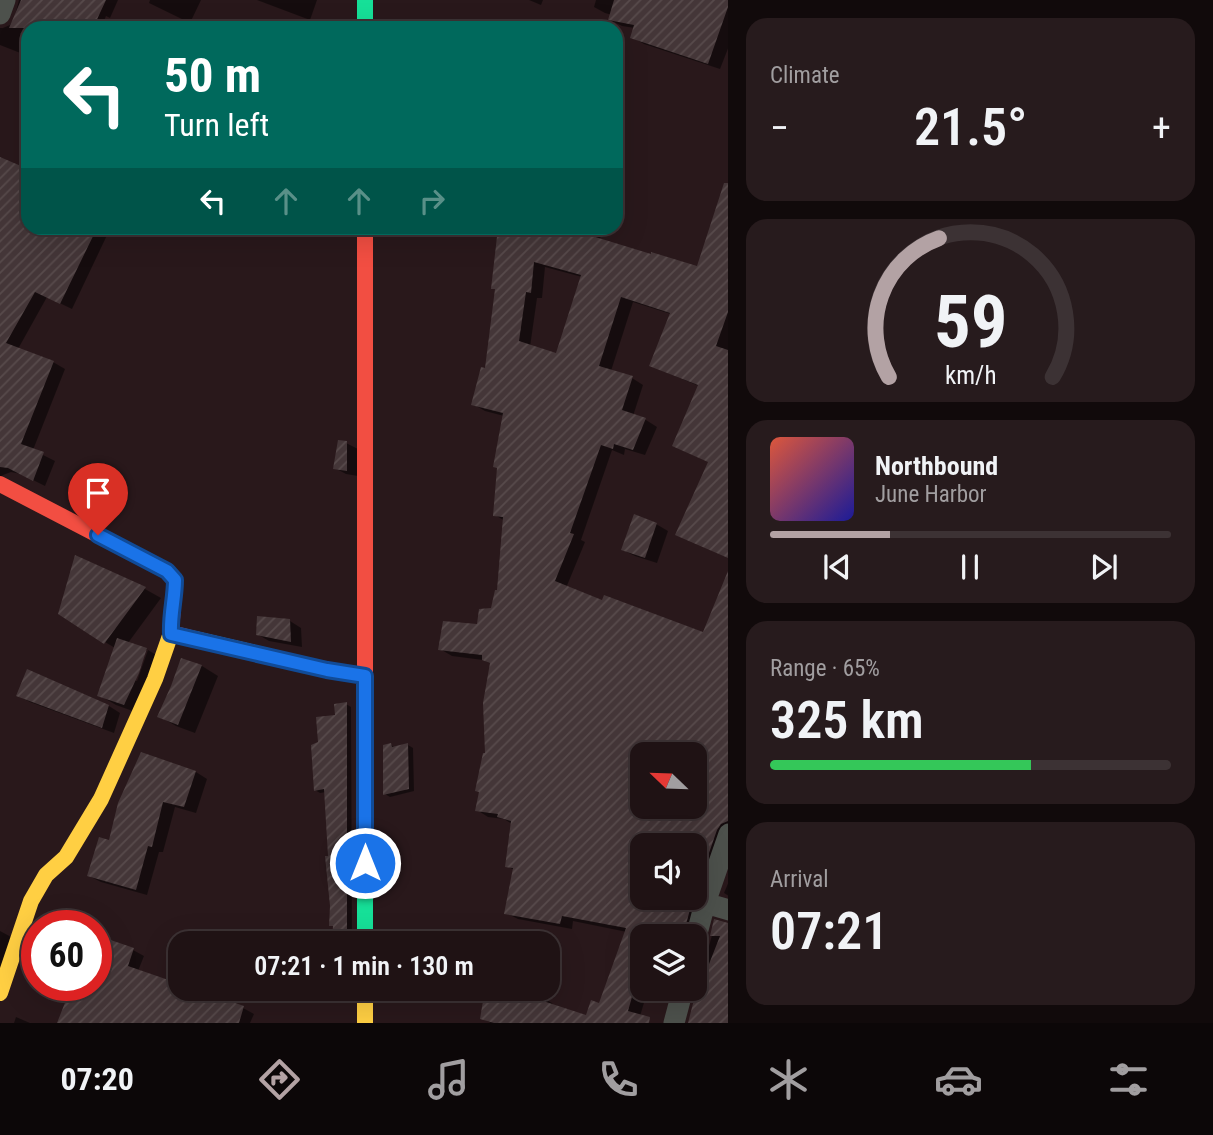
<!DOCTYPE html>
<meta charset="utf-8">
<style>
:root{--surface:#1f1214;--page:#271b1d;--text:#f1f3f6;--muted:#a19ea0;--line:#3c3234;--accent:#b3a2a4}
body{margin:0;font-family:"Roboto Condensed",sans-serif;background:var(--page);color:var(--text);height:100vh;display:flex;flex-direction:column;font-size:26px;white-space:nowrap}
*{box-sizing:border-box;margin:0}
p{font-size:23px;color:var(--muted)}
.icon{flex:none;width:38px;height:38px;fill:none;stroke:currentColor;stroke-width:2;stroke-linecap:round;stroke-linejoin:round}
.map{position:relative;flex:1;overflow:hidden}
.side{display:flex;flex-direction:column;gap:18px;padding:18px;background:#110a0b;width:485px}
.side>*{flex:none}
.banner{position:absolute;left:21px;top:21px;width:602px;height:214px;border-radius:21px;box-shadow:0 7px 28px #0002,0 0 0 2px var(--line);background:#00695c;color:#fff;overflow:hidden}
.needle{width:46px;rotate:293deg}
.tools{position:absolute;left:630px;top:742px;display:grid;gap:14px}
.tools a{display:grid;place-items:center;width:77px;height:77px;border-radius:14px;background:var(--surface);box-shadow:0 7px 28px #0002,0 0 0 2px var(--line);font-size:35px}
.speed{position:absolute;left:21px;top:910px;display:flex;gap:14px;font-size:35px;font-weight:700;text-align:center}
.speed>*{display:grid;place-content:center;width:91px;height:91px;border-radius:50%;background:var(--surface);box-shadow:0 7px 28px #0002,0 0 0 2px var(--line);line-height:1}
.speed .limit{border:10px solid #d22;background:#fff;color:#111}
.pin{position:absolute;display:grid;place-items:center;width:60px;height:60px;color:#fff;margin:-72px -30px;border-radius:50% 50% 50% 0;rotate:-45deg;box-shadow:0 0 7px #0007}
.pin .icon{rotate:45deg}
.me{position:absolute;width:77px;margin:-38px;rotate:0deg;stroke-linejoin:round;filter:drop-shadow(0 0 5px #0008)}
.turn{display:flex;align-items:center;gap:24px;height:147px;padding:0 28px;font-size:32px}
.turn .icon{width:91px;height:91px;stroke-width:2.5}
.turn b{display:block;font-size:49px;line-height:60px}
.lanes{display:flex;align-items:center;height:66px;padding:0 28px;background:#0003;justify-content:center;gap:35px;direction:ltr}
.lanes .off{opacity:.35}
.big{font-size:52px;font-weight:600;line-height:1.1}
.side .tile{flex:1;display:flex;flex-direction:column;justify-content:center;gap:10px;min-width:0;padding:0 24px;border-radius:21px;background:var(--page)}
.side .dial{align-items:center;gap:0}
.dial svg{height:182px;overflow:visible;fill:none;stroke:var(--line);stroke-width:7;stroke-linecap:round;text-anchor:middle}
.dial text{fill:var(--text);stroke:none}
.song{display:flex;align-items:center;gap:21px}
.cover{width:84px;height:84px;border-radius:10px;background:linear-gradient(135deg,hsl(10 70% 55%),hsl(240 70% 35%))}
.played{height:7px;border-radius:4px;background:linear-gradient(90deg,var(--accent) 30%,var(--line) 30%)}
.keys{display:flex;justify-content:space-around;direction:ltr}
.heat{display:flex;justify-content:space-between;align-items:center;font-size:38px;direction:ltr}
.charge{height:10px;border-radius:5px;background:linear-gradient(90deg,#34c759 65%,var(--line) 0)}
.trip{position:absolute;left:168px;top:931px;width:392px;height:70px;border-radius:21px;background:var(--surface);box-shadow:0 7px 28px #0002,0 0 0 2px var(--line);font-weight:600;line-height:70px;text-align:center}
.tab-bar{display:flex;height:112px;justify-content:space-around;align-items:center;background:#0c0708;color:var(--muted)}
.tab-bar .icon{width:49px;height:49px}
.tab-bar .current{color:var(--accent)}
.tab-bar b{font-size:32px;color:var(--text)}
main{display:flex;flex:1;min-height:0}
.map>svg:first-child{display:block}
.shadow{fill:#0007;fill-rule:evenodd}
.building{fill:url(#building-hatch);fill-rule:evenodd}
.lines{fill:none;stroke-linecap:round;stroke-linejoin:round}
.street{stroke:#4d514c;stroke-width:21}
.fast{stroke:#16e098;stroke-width:16}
.slow{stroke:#ffcf43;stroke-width:16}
.jam{stroke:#f24e42;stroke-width:16}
.route-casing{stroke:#114b97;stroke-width:18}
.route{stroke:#1a73e8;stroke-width:12}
</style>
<main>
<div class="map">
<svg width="729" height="1023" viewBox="0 0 729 1023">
<defs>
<pattern id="building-hatch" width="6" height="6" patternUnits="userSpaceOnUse" patternTransform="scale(1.75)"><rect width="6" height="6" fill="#443638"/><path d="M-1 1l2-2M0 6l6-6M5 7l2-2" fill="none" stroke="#574a4b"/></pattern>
</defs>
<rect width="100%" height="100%" fill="#29181b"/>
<path class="shadow" d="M19,0H118L110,18L106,16L101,28H28V56L0,45V28H3L10,25L14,19Z
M150,0H201L190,23L149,3Z
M257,0H317L310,20Z
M529,0H543L541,5Z
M596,0H729V46L720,69L644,44L632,37L635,28L622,26L610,20L612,15L605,13L594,7Z
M616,105L624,110L616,122Z
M0,159L28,170V228H103L109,231L72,309L47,297L18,349L53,362L65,369L33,450L55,461L45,486L21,474L11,472L3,475L0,478Z
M503,228H602L600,240L698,268L704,248L729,257V558L678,535L709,462L674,446L699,386L663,371L671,314L633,302L611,371L632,378L643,385L633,416L646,420L657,427L645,455L625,449L624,455L612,450L581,540L585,542L566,588L603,602L704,634L729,573V836L695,936H642V989H652L649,997L646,996L638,1023H586L600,1005L627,932L573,921L572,929L518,919L506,913L514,870L507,866L512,824L504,819L488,817L477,810L486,755L492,664L483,660L452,656L440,649L478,626L493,609L499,592L505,521L495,515L504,416L485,411L473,404L487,370ZM545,267L582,277L557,356L530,347L537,298H542ZM642,754H695V807H642ZM642,845H695V898H642Z
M346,443L358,449V476L346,474L335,468Z
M656,524L668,531L657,563L635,556L623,550Z
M76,557L145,589L161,598L128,643L148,650H145L134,680L137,681L148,650L163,659L141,714L116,705L99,695L115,648L105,642Z
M290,621L301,628L302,647L269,641L257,634Z
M182,660L202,666L218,676L195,733L176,726L159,716Z
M18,696L109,706L120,713L114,733L30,702Z
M346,704L351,707L352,943H334L335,927L331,925L326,792L320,793L315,790L320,744Z
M391,745L396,748L408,745L413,748L414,791L390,797L385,794Z
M196,772L207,779L196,813L175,807L163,852H159L147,895L101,882L89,876L110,842Z
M729,881V896L724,893Z
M716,921L729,924V1023H689L697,993L698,986L695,978L700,955L705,952L709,946Z
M0,931L13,938L0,969Z
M133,950L144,956L138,971L180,986V989H188L243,1008L254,1014L250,1023H59L75,1000L96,985Z
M486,989H512L541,997L552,1003L556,1023H491L482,1018Z
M16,1017L30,1023H14Z"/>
<path class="building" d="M21,0H106L93,28H9Z
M614,0H728V7L708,64L630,38L634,25L608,20Z
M0,157L28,169V228H97L60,304L35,292L6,343L54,361L21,444L44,452L33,481L8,468L0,467Z
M724,183H728V312L716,346L728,350V558L675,535L708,462L672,446L698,385L649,366L670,313L621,297L599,366L633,376L622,410L646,418L633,450L614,444L613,449L601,445L570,533L574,534L555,581L602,600L604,595L703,632L728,571V821L721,824L717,830L695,893V845H642V898H693L683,936H642V978L637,992L634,990L628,1011L650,1017L649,1023H494L480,1019L485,989H519L541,995L540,1000L586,1015L591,1000L599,1003L626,928L562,916L560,924L504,914L513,868L505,867L511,821L497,817L498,814L475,811L479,792L475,791L483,753H485L483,703L490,663L482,660V655L438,650L443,621L477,624L479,609L491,608L495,590H497L503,517L493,516L497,468L493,467L503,413L471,405L481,367L485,368L495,289H491L498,228H566L651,254V252L697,266ZM534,262L581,275L556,353L519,341L526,292L531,293ZM642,754H695V807H642Z
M338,440L347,441V471L333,469Z
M634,514L657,523L645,558L621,550Z
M75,555L146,587L104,644L58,614Z
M257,616L290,619L291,642L256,635Z
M117,638L147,648L139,673L124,705L97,696Z
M181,658L202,665L178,725L157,717L171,686Z
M27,669L109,705L102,728L16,696Z
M347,702V943H332L333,926H329L330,906L325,856H328L324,789L314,791L311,745L318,742L316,717L335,715L334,704Z
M391,743L392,747L408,743L409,789L383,795V745Z
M141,752L196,771L184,807L163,802L152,847L148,846L136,890L87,876L99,837L109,840L118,803Z
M714,919L728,923V1023H688L696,992V986L700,987L720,936H710Z
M96,935L134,948L128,966L180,984V989H194L244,1006L239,1023H57L68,995L74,998L79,985H96Z"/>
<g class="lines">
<path class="street" d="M0,14L5,0
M705,903L729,910
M695,941L705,903L729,834
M674,1023L683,989"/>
<path class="fast" d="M365,0V28
M365,792V943"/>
<path class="slow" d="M195,639L327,670L365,676
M365,989V1023
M0,993L31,901L46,875L66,857L101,799L155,679L171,633"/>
<path class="jam" d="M365,228V792
M0,484L167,571L175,580L171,633L195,639"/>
</g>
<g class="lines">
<defs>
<path id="route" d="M98,535L167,571L175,580C175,598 170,615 171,634L327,670L365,676V863"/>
</defs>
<use href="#route" class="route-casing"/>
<use href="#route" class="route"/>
</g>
</svg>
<div class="tools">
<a><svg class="needle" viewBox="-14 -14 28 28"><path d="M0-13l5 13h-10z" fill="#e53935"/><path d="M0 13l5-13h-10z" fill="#a19ea0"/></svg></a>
<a><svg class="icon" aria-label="sound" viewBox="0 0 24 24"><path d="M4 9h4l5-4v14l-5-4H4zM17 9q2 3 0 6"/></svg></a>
<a><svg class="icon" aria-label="layers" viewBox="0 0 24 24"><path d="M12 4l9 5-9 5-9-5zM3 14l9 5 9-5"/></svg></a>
</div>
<div class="speed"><div class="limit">60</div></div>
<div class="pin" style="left:98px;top:535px;background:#d93025"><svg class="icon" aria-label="arrive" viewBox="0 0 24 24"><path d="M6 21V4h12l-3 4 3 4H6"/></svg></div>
<svg class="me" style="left:365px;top:863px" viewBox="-20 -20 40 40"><circle r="17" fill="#1a73e8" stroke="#fff" stroke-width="3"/><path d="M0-11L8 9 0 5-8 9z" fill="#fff"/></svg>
<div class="trip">07:21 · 1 min · 130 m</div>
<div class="banner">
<div class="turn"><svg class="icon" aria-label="left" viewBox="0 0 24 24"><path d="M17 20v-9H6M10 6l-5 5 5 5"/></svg><div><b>50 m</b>Turn left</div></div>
<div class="lanes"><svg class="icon" aria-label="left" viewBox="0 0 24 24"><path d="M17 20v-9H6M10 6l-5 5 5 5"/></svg><svg class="icon off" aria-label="ahead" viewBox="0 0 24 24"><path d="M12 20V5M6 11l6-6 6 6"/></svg><svg class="icon off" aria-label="ahead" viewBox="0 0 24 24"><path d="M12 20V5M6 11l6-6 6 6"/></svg><svg class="icon off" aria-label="right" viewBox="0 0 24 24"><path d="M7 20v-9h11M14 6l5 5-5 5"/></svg></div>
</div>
</div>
<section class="side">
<div class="tile"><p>Climate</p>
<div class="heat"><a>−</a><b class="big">21.5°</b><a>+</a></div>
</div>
<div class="tile dial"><svg viewBox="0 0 100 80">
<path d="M14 69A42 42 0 1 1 86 69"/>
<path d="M14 69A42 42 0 0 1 36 8" stroke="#b3a2a4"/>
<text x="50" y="56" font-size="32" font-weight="700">59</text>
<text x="50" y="72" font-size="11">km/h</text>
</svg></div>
<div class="tile">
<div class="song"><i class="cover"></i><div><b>Northbound</b><p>June Harbor</p></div></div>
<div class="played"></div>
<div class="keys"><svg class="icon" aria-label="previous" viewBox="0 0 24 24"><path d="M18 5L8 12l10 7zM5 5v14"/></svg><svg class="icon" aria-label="pause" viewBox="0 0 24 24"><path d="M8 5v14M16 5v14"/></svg><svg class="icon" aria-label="next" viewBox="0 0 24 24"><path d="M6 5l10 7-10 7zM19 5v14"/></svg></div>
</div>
<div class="tile"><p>Range · 65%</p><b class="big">325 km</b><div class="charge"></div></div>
<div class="tile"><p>Arrival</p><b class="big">07:21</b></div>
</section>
</main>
<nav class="tab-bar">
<b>07:20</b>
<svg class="icon current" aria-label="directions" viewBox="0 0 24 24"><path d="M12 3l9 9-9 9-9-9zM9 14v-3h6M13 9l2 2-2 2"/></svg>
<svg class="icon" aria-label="music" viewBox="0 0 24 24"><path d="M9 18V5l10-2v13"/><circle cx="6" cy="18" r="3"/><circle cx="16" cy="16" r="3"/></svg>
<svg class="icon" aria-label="phone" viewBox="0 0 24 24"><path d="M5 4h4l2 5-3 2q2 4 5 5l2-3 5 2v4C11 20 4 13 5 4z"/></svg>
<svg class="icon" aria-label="climate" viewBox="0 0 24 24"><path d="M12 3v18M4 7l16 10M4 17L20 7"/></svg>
<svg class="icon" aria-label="car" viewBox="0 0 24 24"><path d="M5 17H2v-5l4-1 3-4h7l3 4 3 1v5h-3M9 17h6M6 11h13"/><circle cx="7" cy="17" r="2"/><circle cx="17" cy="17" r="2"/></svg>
<svg class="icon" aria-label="filters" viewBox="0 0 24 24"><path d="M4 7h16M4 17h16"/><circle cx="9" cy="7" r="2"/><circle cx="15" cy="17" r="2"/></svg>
</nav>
